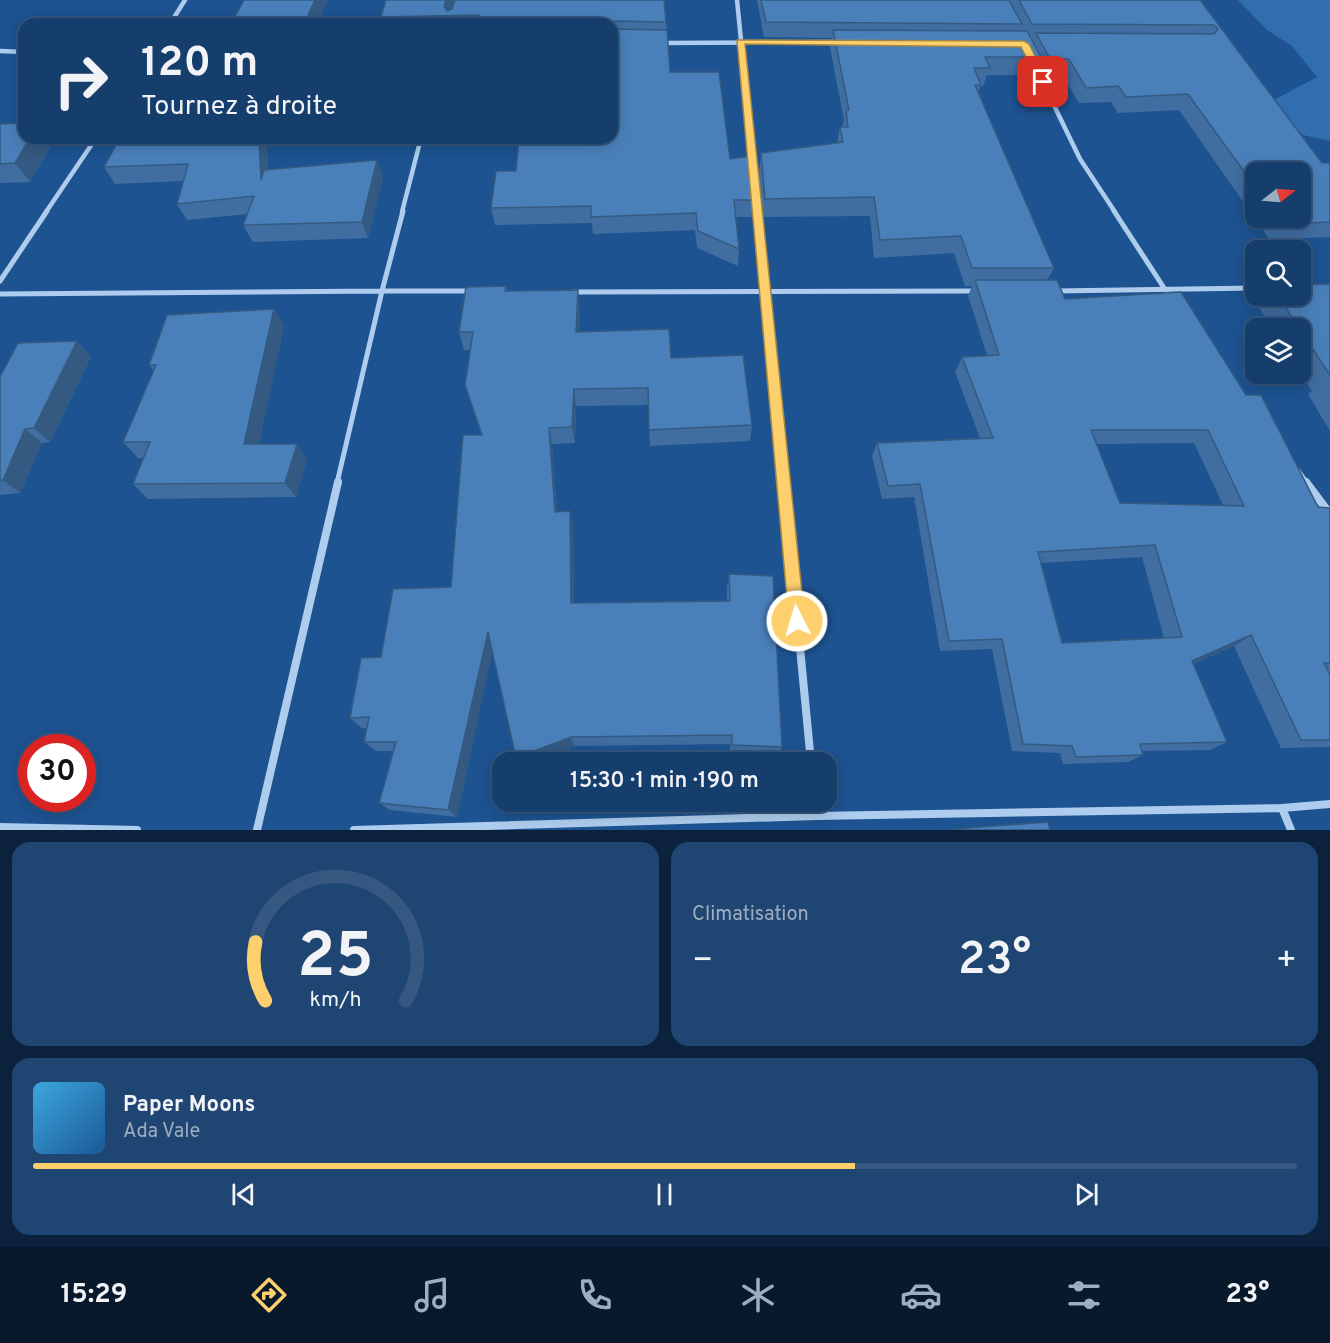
<!DOCTYPE html>
<html lang="fr">
<meta charset="utf-8">
<style>
:root{--surface:#163e6d;--page:#1f4572;--text:#f1f3f6;--muted:#9eaec2;--line:#355780;--accent:#fdcf6d}
body{margin:0;font-family:Overpass,sans-serif;background:var(--page);color:var(--text);height:100vh;display:flex;flex-direction:column;font-size:22px;white-space:nowrap}
*{box-sizing:border-box;margin:0}
p{font-size:20px;color:var(--muted)}
.icon{flex:none;width:33px;height:33px;fill:none;stroke:currentColor;stroke-width:2;stroke-linecap:round;stroke-linejoin:round}
.map{position:relative;height:830px;overflow:hidden}
.panel{display:flex;flex-direction:column;gap:12px;padding:12px;background:#0c223c;flex:1}
.panel>*{flex:none}
.guide{position:absolute;left:18px;top:18px;width:600px;height:126px;border-radius:18px;box-shadow:0 3px 15px #0003,0 0 0 2px var(--line);background:#163e6d;color:var(--text);overflow:hidden}
.needle{width:39px;rotate:73deg}
.controls{position:absolute;left:1245px;top:162px;display:grid;gap:12px}
.controls a{display:grid;place-items:center;width:66px;height:66px;border-radius:12px;background:var(--surface);box-shadow:0 3px 15px #0003,0 0 0 2px var(--line);font-size:30px}
.speed{position:absolute;left:18px;top:734px;display:flex;gap:12px;font-size:30px;font-weight:700;text-align:center}
.speed>*{display:grid;place-content:center;width:78px;height:78px;border-radius:50%;background:var(--surface);box-shadow:0 3px 15px #0003,0 0 0 2px var(--line);line-height:1}
.speed .limit{border:9px solid #d22;background:#fff;color:#111}
.pin{position:absolute;display:grid;place-items:center;width:51px;height:51px;color:#fff;margin:-26px;border-radius:12px;box-shadow:0 3px 9px #0006}
.me{position:absolute;width:66px;margin:-33px;rotate:355deg;stroke-linejoin:round;filter:drop-shadow(0 0 4px #0008)}
.turn{display:flex;align-items:center;gap:21px;height:126px;padding:0 24px;font-size:27px}
.turn .icon{width:78px;height:78px;stroke-width:2.5}
.turn b{display:block;font-size:42px;line-height:51px}
.big{font-size:45px;font-weight:600;line-height:1.1}
.panel .card{flex:1;display:flex;flex-direction:column;justify-content:center;gap:9px;min-width:0;padding:0 21px;border-radius:18px;background:var(--page)}
.panel .dial{align-items:center;gap:0}
.dial svg{height:156px;overflow:visible;fill:none;stroke:var(--line);stroke-width:7;stroke-linecap:round;text-anchor:middle}
.dial text{fill:var(--text);stroke:none}
.song{display:flex;align-items:center;gap:18px}
.cover{width:72px;height:72px;border-radius:9px;background:linear-gradient(135deg,hsl(200 70% 55%),hsl(210 70% 35%))}
.played{height:6px;border-radius:3px;background:linear-gradient(90deg,var(--accent) 65%,var(--line) 65%)}
.keys{display:flex;justify-content:space-around;direction:ltr}
.heat{display:flex;justify-content:space-between;align-items:center;font-size:33px;direction:ltr}
.panel .tiles{flex:1;display:grid;gap:12px;grid-template-columns:1fr 1fr}
.card:last-child{grid-column:span 2}
.trip{position:absolute;left:492px;top:752px;width:345px;height:60px;border-radius:18px;background:var(--surface);box-shadow:0 3px 15px #0003,0 0 0 2px var(--line);font-weight:600;line-height:60px;text-align:center}
.menu{display:flex;height:96px;justify-content:space-around;align-items:center;background:#09192c;color:var(--muted)}
.menu .icon{width:42px;height:42px}
.menu .selected{color:var(--accent)}
.menu b{font-size:27px;color:var(--text)}
.map>svg:first-child{display:block}
.green{fill:#316eaf}
.lines{fill:none;stroke-linecap:round;stroke-linejoin:round}
.street-far2{stroke:#aecdee;stroke-width:4.5}
.street-far1{stroke:#aecdee;stroke-width:5}
.street{stroke:#aecdee;stroke-width:8}
.wall{fill:#406ea0;fill-rule:evenodd}
.shaded-wall{fill:#345a82}
.building{fill:#4a80ba;stroke:#345a82;stroke-width:1.5;fill-rule:evenodd}
.route{fill:#fdcf6d;stroke:#a48747;stroke-width:1.5}
</style>
<div class="map">
<svg width="1330" height="830" viewBox="0 0 1330 830">
<rect width="100%" height="100%" fill="#1d5391"/>
<path class="green" d="M1238,0H1330V141L1303,135L1268,103L1317,77L1292,46L1267,30Z"/>
<g class="lines">
<path class="street-far2" d="M737,0L758,212
M170,24L185,0
M659,43L838,42
M0,51L24,52
M1033,62L1080,159L1115,212
M46,212L96,138
M402,212L421,138"/>
<path class="street-far1" d="M757,211L784,483
M1114,211L1166,291
M0,281L47,211
M1055,291L1256,288
M572,292L976,291
M0,294L382,291L403,211
M1298,471L1307,483
M337,483L382,291H472"/>
<path class="street" d="M784,482L811,762
M1306,482L1330,514
M815,801L816,816
M1282,808L1291,830
M0,827L137,830
M257,830L338,482
M354,830L816,816L1282,808L1330,804"/>
</g>
<path class="wall" d="M386,0H454L452,9L666,22L670,72L730,159L755,200L753,217H736L739,249L738,266L697,248L695,230L593,234L592,223L495,225L491,208L516,171L612,138V24H383L381,17Z
M757,0H1200L1322,163H1330V237L1269,239L1179,110L1118,113L1111,102L1079,103L1062,75H1043L1038,64L1033,75H987L983,86H981L978,92L1054,268L1047,280L1065,299L1246,395L1318,507L1330,508V747L1281,748L1234,646L1193,664L1227,742L1210,750L1142,751L1143,755L1128,762L1063,764L1060,753L1012,751L992,649L940,651L914,497L882,499L872,456L877,443L980,438L955,372L962,357L987,355L968,296L972,286H965L954,253L874,258L870,216L762,217L759,172L761,153L837,143L840,127H842L844,120L830,48L832,38L764,37ZM1256,172L1300,218H1256ZM1194,443L1223,505L1120,503L1097,444ZM1142,557L1164,638L1062,643L1041,563Z
M0,124L54,140L30,182L0,183Z
M265,143L267,148L268,170L383,177L368,238L253,242L243,225L248,214L187,220L177,204L183,181L115,184L104,167Z
M1330,284V431L1308,394L1312,391L1300,374V328H1272L1256,303L1263,296H1300Z
M506,286L507,291L580,308L579,332L671,358L752,425L750,441L650,446L648,405L576,406L575,443L552,444L557,512L573,526L574,603L727,601V588L729,574L782,747L778,756L730,754V744L575,746L534,762H519L516,758L492,652L457,817L390,810L379,803L393,751H376L364,742L367,728H362L350,718L381,657L451,587L482,435L470,350H464L459,332Z
M274,309L284,326L259,444H297L307,459L296,497L148,499L133,484L144,458H138L123,442L154,371L149,365Z
M77,341L91,357L50,442L42,443L20,493L0,495V377Z"/>
<path class="shaded-wall" d="M315,0H328L318,24H304Z
M446,0H454L450,15L444,6Z
M30,138H52L54,140L30,182L15,163Z
M258,138H267L265,143L267,148L269,196L261,180Z
M377,160L383,177L368,238L362,222Z
M578,290L580,308L579,350L576,332Z
M274,309L284,326L256,459L244,444Z
M77,341L91,357L50,442L34,428Z
M574,389L576,406L575,443L572,427Z
M549,428L552,444L558,527L555,512Z
M25,429L42,443L20,493L3,480Z
M297,444L307,459L296,497L285,483Z
M570,511L573,526L574,616L571,603Z
M488,632L494,644L457,817L448,810Z
M1251,635L1234,646L1177,671L1192,661Z
M571,737L575,746L534,762H519L516,758Z"/>
<path class="building" d="M244,0H315L304,24H231Z
M386,0H446L444,6L447,11L452,9L455,0H664L666,22L611,21L607,24H546L547,17L479,20V15L381,17Z
M761,0H1009L1022,24L766,22Z
M1019,0H1200L1322,163H1330V222L1281,224L1277,218H1300V172H1256V188L1188,94L1126,97L1118,86L1086,88L1069,59H1050L1036,33L1214,34L1218,29L1214,25L1032,24Z
M612,29L667,30L670,72H719L730,159L751,156L755,200H734L739,249L698,231L696,213L591,217V206L491,208L496,171H516L519,138H612Z
M833,30L1027,31L1041,57H985L990,68H974L981,85H975L1054,268H972L961,236L880,240L874,197L765,199L761,153L843,142L840,127H848L846,110H849Z
M24,123V138H30L15,163L0,164V124Z
M120,138H259L261,180L264,170L377,160L362,222L243,225L254,196L177,204L188,164L104,167Z
M975,280H1057L1065,299L1181,292L1246,395H1261L1318,507L1330,508V663H1324L1330,675V740H1301L1251,635L1192,661L1227,742L1140,744L1143,755L1076,757L1072,746L1023,744L1002,639L949,641L920,484L888,486L877,443L993,438L962,357L999,355ZM1091,430H1208L1244,506L1120,503ZM1155,545L1182,637L1062,643L1038,552Z
M1330,284V375L1278,296H1300V285Z
M506,286L505,291L578,290L576,332L669,329L671,358L743,355L752,425L649,430L648,388L574,389L572,427L549,428L555,512L570,511L571,603L730,601L729,574L773,576L782,747L732,745V735L571,737L516,758L488,632L448,810L379,803L396,742H364L369,717L350,718L361,658L381,657L393,589L451,587L463,435H482L465,385L473,332H459L466,287Z
M274,309L244,444H297L285,483L133,484L150,442H123L156,365H149L167,315Z
M77,341L34,428L25,429L3,480H0V377L18,343Z
M1048,822L1050,830H954V829Z"/>
<path class="route" d="M737,40L1024,41L1029,44L1048,82L1040,84L1021,47L745,44L805,621L803,627L797,629L791,627L789,621Z"/>
</svg>
<div class="controls">
<a><svg class="needle" viewBox="-14 -14 28 28"><path d="M0-13l5 13h-10z" fill="#e53935"/><path d="M0 13l5-13h-10z" fill="#9eaec2"/></svg></a>
<a><svg class="icon" aria-label="search" viewBox="0 0 24 24"><circle cx="10" cy="10" r="6"/><path d="M15 15l6 6"/></svg></a>
<a><svg class="icon" aria-label="layers" viewBox="0 0 24 24"><path d="M12 4l9 5-9 5-9-5zM3 14l9 5 9-5"/></svg></a>
</div>
<div class="speed"><div class="limit">30</div></div>
<div class="pin" style="left:1043px;top:82px;background:#d93025"><svg class="icon" aria-label="arrive" viewBox="0 0 24 24"><path d="M6 21V4h12l-3 4 3 4H6"/></svg></div>
<svg class="me" style="left:797px;top:621px" viewBox="-20 -20 40 40"><circle r="17" fill="#fdcf6d" stroke="#fff" stroke-width="3"/><path d="M0-11L8 9 0 5-8 9z" fill="#fff"/></svg>
<div class="trip">15:30 · 1 min · 190 m</div>
<div class="guide">
<div class="turn"><svg class="icon" aria-label="right" viewBox="0 0 24 24"><path d="M7 20v-9h11M14 6l5 5-5 5"/></svg><div><b>120 m</b>Tournez à droite</div></div>
</div>
</div>
<section class="panel">
<div class="tiles">
<div class="card dial"><svg viewBox="0 0 100 80">
<path d="M14 69A42 42 0 1 1 86 69"/>
<path d="M14 69A42 42 0 0 1 9 39" stroke="#fdcf6d"/>
<text x="50" y="56" font-size="32" font-weight="700">25</text>
<text x="50" y="72" font-size="11">km/h</text>
</svg></div>
<div class="card"><p>Climatisation</p>
<div class="heat"><a>−</a><b class="big">23°</b><a>+</a></div>
</div>
<div class="card">
<div class="song"><i class="cover"></i><div><b>Paper Moons</b><p>Ada Vale</p></div></div>
<div class="played"></div>
<div class="keys"><svg class="icon" aria-label="previous" viewBox="0 0 24 24"><path d="M18 5L8 12l10 7zM5 5v14"/></svg><svg class="icon" aria-label="pause" viewBox="0 0 24 24"><path d="M8 5v14M16 5v14"/></svg><svg class="icon" aria-label="next" viewBox="0 0 24 24"><path d="M6 5l10 7-10 7zM19 5v14"/></svg></div>
</div>
</div>
</section>
<nav class="menu">
<b>15:29</b>
<svg class="icon selected" aria-label="directions" viewBox="0 0 24 24"><path d="M12 3l9 9-9 9-9-9zM9 14v-3h6M13 9l2 2-2 2"/></svg>
<svg class="icon" aria-label="music" viewBox="0 0 24 24"><path d="M9 18V5l10-2v13"/><circle cx="6" cy="18" r="3"/><circle cx="16" cy="16" r="3"/></svg>
<svg class="icon" aria-label="phone" viewBox="0 0 24 24"><path d="M5 4h4l2 5-3 2q2 4 5 5l2-3 5 2v4C11 20 4 13 5 4z"/></svg>
<svg class="icon" aria-label="climate" viewBox="0 0 24 24"><path d="M12 3v18M4 7l16 10M4 17L20 7"/></svg>
<svg class="icon" aria-label="car" viewBox="0 0 24 24"><path d="M5 17H2v-5l4-1 3-4h7l3 4 3 1v5h-3M9 17h6M6 11h13"/><circle cx="7" cy="17" r="2"/><circle cx="17" cy="17" r="2"/></svg>
<svg class="icon" aria-label="filters" viewBox="0 0 24 24"><path d="M4 7h16M4 17h16"/><circle cx="9" cy="7" r="2"/><circle cx="15" cy="17" r="2"/></svg>
<b>23°</b>
</nav>
